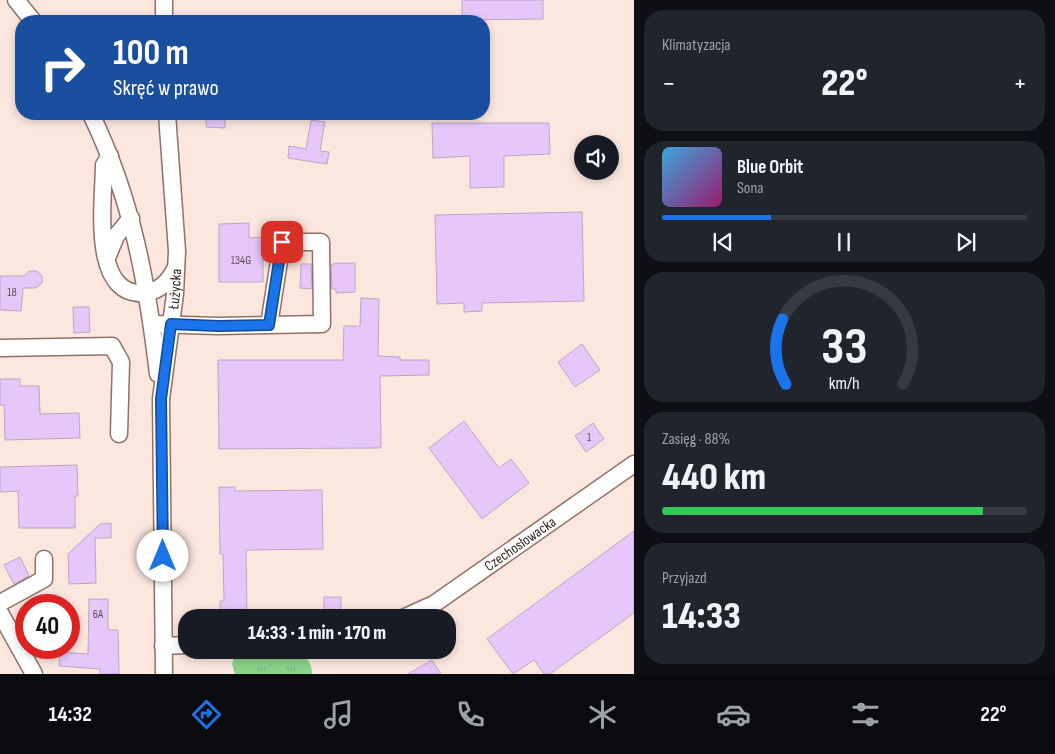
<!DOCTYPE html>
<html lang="pl">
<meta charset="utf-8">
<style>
:root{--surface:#171b24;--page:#20242c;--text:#f1f3f6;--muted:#9ea1a6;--line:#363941;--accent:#1a73e8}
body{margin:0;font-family:"Sofia Sans Condensed",sans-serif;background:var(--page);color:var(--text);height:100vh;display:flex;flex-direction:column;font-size:19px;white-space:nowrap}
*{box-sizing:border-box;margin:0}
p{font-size:16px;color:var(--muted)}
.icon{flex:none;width:28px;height:28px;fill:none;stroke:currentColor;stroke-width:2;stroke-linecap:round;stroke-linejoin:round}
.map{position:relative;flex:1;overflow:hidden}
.details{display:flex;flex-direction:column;gap:10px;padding:10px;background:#0d0f14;width:421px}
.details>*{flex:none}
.top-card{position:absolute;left:15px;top:15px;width:475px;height:105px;border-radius:20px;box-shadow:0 2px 8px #0003;background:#1a4fa0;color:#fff;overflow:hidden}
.buttons{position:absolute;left:574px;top:135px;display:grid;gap:10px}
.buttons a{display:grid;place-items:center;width:45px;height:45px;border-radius:50%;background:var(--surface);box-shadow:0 2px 8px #0003;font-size:25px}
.speed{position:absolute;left:15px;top:594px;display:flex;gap:10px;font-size:25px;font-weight:700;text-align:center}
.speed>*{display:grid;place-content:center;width:65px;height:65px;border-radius:50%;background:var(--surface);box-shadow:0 2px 8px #0003;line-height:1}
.speed .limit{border:8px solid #d22;background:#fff;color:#111}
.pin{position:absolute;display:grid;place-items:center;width:42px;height:42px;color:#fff;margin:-21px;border-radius:10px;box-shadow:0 2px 8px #0006}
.me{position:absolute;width:55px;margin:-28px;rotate:0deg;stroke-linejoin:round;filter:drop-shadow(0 0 4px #0008)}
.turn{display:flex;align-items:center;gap:18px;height:105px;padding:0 15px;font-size:22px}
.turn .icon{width:65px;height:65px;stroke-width:2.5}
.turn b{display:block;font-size:35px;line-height:42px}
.big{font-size:38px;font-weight:800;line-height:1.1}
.details .widget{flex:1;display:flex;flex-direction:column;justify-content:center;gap:8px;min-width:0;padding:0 18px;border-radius:20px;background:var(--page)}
.details .dial{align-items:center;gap:0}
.dial svg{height:130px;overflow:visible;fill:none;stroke:var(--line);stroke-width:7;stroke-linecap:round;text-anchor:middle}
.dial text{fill:var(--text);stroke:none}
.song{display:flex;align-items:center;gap:15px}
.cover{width:60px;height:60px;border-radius:8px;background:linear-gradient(135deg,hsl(200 70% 55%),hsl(320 70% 35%))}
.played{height:5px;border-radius:2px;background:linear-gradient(90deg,var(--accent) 30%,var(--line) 30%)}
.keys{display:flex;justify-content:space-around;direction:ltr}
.heat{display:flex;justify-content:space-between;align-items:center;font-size:28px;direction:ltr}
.charge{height:8px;border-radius:4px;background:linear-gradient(90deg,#34c759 88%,var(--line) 0)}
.trip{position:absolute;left:178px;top:609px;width:278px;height:50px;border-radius:20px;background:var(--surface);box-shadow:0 2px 8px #0003;font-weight:800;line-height:50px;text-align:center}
.menu{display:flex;height:80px;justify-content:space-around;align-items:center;background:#090b0e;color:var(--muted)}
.menu .icon{width:35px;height:35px}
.menu .active{color:var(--accent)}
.menu b{font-size:22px;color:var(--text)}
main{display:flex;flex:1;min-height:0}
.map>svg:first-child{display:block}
.grass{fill:url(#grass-tufts)}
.building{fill:#e7c7fa;stroke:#b9a8c4}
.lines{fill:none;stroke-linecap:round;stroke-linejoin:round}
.minor-casing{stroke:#907165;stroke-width:19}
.minor{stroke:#fff;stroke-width:16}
.route-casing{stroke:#114b97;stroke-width:12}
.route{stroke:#1a73e8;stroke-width:9}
.labels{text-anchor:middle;stroke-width:4.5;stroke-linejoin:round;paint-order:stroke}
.number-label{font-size:12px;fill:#5e4d56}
.street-label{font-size:15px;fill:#31241f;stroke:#fff7f5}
</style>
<main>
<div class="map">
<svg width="634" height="674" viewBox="0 0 634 674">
<defs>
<pattern id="grass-tufts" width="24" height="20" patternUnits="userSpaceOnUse" patternTransform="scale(1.25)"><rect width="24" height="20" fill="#8ad28a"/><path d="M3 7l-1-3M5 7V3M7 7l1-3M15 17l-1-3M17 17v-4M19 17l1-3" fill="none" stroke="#78b477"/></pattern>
</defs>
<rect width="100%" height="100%" fill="#fce7df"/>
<path class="grass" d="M297,652C307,658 312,662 312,674H235L232,664L234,658L280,656Z"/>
<path class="building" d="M462,0H543V19L462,20Z
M206,114H225V128L206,127Z
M311,120L325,122L320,151L329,152L327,164L288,158L289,146L306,149Z
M432,123H549L550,154L504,156V187L470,188V156L433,158Z
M582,212L584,301L482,303V311L464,312V303L437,304L435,215Z
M249,223V238L263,237V282H219V224Z
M336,263H355V292L336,293V289H332L331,265Z
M301,264H311L312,289L300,288Z
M29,271H37L42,276V283L36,288H23L21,311L0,310V276H24Z
M361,298L379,299L378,356L400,357V360H429V375L380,376L381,448L219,449L218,360H343L344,326H360Z
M73,307H89L90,332L74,333Z
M582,344L600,370L575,387L558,362Z
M0,379H20V386H39L40,414L79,413L80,438L5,440L4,405H0Z
M464,421L499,468L511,459L529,483L482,519L429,448Z
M593,423L604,439L586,452L575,436Z
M77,465L78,496H75V528H19L18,491L0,492V467Z
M219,487H235V491L322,490L323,549L246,550L247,617L220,618V601H224L223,554H220Z
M111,523V538H95L96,583L69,584L68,554L100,524Z
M634,531V613L550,674H544L534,660L513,674L487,639Z
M20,557L29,576L14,584L4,565Z
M324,597H341V612H324Z
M89,599H108V630H118L119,674H100V669L59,666L60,652L88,654Z
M432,660L441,674H408Z"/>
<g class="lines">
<defs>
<g id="minor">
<path d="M16,0L33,21"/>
<path d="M164,0V21"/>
<path d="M91,114C132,199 147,281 158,374"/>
<path d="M110,156L104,165C104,198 89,298 145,293C160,291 170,280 176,267"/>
<path d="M107,258L116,236L131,218"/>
<path d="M152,324L218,326L322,324L321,242H282L269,325"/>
<path d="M0,348L112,346L121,362L119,434"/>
<path d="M0,603L44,579V559"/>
<path d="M0,613L34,674"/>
<path id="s1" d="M403,618L434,604L634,464"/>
<path d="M163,646L186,645"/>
<path id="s2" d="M164,674L161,399L175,294L177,251L167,114"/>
</g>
</defs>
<use href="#minor" class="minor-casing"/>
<use href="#minor" class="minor"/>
</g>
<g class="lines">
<defs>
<path id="route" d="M163,556L161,399L171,324L218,326L269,325L282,242"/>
</defs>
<use href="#route" class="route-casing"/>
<use href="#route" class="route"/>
</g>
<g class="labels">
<g class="number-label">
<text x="241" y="264">134G</text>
<text x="12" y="296">18</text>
<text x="589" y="441">1</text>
<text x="98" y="618">6A</text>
</g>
<g class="street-label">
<text dy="5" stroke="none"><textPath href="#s2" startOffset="386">Łużycka</textPath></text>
<text dy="5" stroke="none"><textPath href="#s1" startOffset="139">Czechosłowacka</textPath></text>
</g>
</g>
</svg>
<div class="buttons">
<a><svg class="icon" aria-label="sound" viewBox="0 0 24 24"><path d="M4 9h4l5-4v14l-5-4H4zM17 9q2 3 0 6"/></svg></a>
</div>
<div class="speed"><div class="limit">40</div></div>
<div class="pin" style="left:282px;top:242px;background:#d93025"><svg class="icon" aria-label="arrive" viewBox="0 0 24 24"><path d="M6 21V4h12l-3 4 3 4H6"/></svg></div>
<svg class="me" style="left:163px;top:556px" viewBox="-20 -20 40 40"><circle r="19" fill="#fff"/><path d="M0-13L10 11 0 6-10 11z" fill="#1a73e8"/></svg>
<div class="trip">14:33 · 1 min · 170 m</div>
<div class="top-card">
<div class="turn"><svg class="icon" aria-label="right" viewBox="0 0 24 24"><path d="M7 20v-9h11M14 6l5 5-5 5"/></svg><div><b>100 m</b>Skręć w prawo</div></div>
</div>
</div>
<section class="details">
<div class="widget"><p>Klimatyzacja</p>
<div class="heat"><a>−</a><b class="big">22°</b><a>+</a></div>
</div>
<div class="widget">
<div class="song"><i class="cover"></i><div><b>Blue Orbit</b><p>Sona</p></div></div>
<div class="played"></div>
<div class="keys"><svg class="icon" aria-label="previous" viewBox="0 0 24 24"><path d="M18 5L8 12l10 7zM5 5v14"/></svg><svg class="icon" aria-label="pause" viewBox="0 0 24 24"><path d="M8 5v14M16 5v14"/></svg><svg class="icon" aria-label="next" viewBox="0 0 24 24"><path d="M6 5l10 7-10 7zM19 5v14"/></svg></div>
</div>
<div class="widget dial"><svg viewBox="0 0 100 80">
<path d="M14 69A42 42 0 1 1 86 69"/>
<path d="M14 69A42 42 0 0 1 12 29" stroke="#1a73e8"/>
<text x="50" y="56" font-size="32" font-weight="700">33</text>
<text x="50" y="72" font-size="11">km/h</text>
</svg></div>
<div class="widget"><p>Zasięg · 88%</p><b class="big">440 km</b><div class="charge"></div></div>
<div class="widget"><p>Przyjazd</p><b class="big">14:33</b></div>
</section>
</main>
<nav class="menu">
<b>14:32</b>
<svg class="icon active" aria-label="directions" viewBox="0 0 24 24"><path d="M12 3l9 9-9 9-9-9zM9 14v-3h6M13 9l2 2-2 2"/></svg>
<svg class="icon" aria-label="music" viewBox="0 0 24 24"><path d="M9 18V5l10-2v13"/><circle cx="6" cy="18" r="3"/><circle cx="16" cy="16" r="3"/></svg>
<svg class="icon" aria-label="phone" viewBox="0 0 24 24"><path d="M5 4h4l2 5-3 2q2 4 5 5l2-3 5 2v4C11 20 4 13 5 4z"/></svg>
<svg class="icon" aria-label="climate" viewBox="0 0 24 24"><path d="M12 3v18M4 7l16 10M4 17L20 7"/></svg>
<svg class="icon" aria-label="car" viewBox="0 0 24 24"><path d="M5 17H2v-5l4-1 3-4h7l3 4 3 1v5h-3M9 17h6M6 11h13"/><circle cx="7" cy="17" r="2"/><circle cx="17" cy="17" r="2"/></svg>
<svg class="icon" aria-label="filters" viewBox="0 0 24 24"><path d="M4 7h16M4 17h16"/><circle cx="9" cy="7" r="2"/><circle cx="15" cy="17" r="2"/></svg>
<b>22°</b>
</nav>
